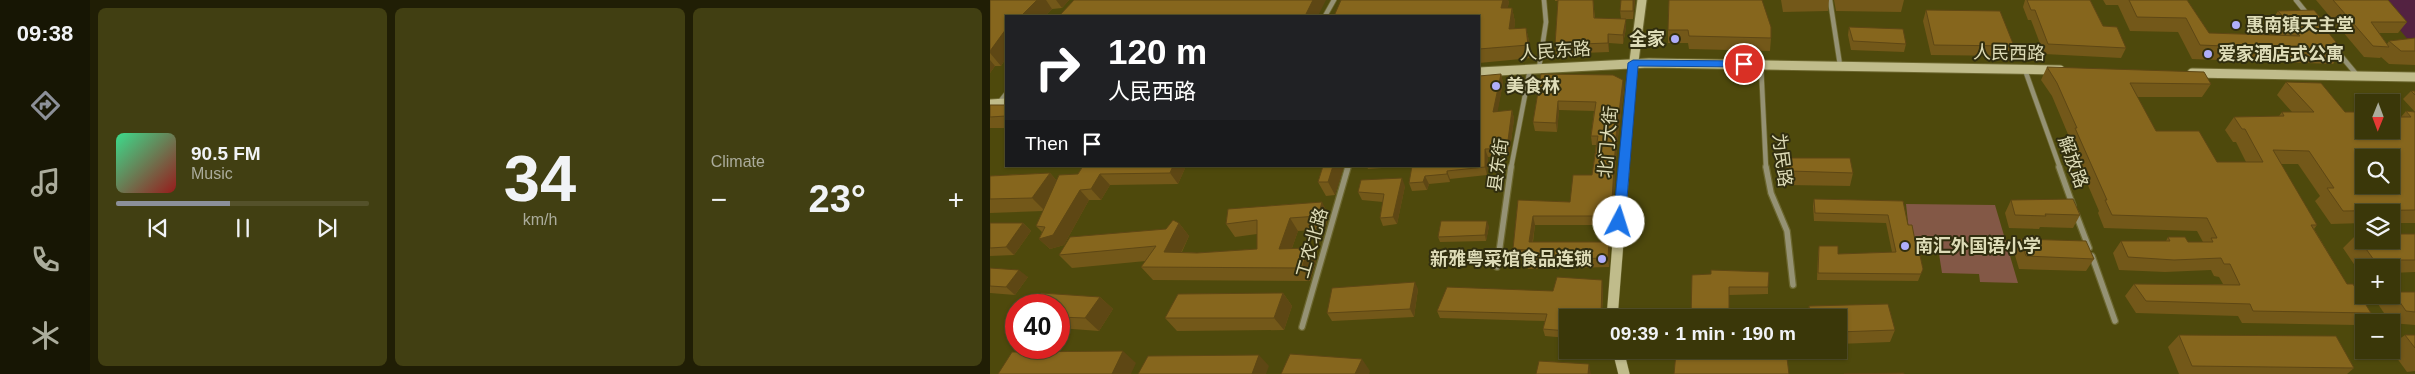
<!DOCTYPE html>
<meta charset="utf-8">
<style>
:root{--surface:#3a3709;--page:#413f12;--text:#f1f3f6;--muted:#abac9c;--line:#54512a;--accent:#8c9099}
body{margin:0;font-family:Arial,"Noto Sans SC",sans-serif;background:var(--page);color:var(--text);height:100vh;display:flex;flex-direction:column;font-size:19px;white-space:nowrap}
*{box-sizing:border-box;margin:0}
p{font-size:16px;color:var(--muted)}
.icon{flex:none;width:28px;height:28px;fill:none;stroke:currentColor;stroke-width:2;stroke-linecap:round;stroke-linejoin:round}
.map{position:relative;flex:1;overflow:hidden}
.panel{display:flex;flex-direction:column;gap:8px;padding:8px;background:#201e05;width:900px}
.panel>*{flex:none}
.guide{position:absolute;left:15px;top:15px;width:475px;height:152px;border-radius:0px;box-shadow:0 1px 4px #0004,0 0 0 1px var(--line);background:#202124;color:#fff;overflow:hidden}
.needle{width:32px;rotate:181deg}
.fabs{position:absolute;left:1365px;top:94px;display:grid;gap:10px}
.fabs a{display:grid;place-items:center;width:45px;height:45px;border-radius:0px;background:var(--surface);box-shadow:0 1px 4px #0004,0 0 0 1px var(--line);font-size:25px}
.speed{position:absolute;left:15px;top:294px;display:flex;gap:10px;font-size:25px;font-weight:700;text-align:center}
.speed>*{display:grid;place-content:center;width:65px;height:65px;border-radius:50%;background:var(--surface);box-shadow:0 1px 4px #0004,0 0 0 1px var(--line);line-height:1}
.speed .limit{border:8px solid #d22;background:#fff;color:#111}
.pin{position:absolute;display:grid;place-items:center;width:42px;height:42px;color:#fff;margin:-21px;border:2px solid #fff;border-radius:50%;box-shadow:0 1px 5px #0007}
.me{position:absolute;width:55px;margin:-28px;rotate:5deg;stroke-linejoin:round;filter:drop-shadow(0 0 4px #0008)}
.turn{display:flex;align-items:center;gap:18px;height:105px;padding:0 20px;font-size:22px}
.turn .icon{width:65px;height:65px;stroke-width:2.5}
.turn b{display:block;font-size:35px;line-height:42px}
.then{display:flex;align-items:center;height:48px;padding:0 20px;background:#0003;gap:10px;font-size:19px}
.big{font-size:38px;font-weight:700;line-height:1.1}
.panel .card{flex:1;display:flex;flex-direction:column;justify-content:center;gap:8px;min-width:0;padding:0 18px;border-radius:8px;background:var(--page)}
.panel .dial{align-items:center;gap:0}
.dial b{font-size:65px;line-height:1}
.song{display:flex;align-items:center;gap:15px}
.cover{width:60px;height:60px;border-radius:8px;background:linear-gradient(135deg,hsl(150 70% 55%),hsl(0 70% 35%))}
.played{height:5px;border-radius:2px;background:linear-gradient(90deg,var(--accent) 45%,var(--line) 45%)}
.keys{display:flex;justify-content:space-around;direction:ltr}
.heat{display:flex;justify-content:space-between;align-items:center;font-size:28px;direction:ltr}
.panel .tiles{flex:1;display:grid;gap:8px;grid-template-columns:repeat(3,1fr)}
.trip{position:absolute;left:569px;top:309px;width:288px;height:50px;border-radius:0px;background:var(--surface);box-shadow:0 1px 4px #0004,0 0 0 1px var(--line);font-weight:700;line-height:50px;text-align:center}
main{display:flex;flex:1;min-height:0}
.dock{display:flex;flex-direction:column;width:90px;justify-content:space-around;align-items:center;background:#171604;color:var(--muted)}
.dock .icon{width:35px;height:35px}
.dock .selected{color:var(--accent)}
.dock b{font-size:22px;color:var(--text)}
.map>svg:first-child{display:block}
.green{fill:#835846}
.water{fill:#532241}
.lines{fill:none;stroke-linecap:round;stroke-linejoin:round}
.street-far1-casing{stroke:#6b662e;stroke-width:6}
.street-casing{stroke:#6b662e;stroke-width:8}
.secondary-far1-casing{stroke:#6b662e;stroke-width:11}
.secondary-casing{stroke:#6b662e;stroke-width:12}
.street-far1{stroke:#959274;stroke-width:4.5}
.street{stroke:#959274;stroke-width:5.5}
.secondary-far1{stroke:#c0bc8b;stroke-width:9}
.secondary{stroke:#c0bc8b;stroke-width:11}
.wall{fill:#735819}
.shaded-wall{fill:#5e4714}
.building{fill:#86661d;stroke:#5e4714;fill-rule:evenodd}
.route{fill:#1a73e8;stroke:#114b97}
.poi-dot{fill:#afaefa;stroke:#312e0f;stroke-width:2}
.labels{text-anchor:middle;stroke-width:4;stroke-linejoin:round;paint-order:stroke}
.poi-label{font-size:18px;font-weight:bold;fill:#dedcb8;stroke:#312e0f;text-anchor:start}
.street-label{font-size:18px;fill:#dedcb8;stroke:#312e0f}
</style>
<main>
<nav class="dock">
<b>09:38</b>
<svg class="icon selected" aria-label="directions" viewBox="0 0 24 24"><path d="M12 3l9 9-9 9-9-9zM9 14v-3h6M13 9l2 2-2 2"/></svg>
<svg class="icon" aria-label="music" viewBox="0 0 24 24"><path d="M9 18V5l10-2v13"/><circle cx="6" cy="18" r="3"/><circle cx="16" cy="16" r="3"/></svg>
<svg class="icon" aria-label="phone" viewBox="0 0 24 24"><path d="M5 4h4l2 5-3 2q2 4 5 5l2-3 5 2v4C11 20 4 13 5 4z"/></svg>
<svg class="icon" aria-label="climate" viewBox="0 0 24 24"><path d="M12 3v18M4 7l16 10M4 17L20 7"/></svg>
</nav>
<section class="panel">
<div class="tiles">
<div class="card">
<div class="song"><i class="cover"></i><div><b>90.5 FM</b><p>Music</p></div></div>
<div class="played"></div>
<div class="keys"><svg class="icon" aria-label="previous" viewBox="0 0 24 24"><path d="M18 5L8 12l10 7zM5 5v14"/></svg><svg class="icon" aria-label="pause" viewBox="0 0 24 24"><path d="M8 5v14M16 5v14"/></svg><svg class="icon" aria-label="next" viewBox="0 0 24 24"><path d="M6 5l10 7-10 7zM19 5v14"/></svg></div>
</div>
<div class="card dial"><b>34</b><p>km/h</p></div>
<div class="card"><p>Climate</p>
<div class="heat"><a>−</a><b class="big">23°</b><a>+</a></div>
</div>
</div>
</section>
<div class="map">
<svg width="1425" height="374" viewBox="0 0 1425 374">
<rect width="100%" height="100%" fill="#4e490c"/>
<path class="green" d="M916,204L1005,205L1028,283L990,282L989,274L952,273L947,241H920Z"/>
<path class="water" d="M1385,0H1425V48Z"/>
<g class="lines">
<defs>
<path id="street-far1" d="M840,0L850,65
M1306,0L1318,15
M335,16L344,0
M1347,51L1367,75
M771,65L776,168
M549,68L556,22L554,0
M1035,70L1070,168
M9,103L16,94
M357,168L358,166
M521,168L540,69"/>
<path id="street" d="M776,167L781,193L797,231L803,285
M1069,167L1083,206
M1086,214L1099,248
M1102,256L1125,321
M507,267L521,167
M312,327L358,167"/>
<path id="secondary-far1" d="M489,72L659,63L1070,70
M1202,73L1425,77
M0,104L16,103
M634,168L641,84L652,0"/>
<path id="secondary" d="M622,318L634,167
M628,350L634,374"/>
</defs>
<use href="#street-far1" class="street-far1-casing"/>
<use href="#street" class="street-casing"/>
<use href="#secondary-far1" class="secondary-far1-casing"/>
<use href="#secondary" class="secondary-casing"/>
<use href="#street-far1" class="street-far1"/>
<use href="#street" class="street"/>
<use href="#secondary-far1" class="secondary-far1"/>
<use href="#secondary" class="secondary"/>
</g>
<path class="wall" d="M0,0H79L72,8L62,9L55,16H16V58L11,66H5L0,73Z
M351,0H518L519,3L517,8H522L525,22L524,29L536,28L539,41L541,58L489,63V16Z
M565,0H603L605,18L631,19L630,11L631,0H620H645L643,19H636V28L633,44L619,43V52L566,54L565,45L568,1H565Z
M679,0L781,38L780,51L699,49L698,43H678V30Z
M791,0H839L838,11L793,12Z
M844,0H914L911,12L846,11Z
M1035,0H1100L1113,26L1136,48L1131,58L1054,54L1041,20H1038L1033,7Z
M1113,0H1197L1219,33L1288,35L1279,25L1288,11L1335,23L1333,26L1353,51L1343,64L1202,59L1188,32L1140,31L1128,5H1116Z
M1326,0H1398L1417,22L1408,33H1389L1397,44L1399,41L1425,38V65L1399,64L1391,57L1390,58L1374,57Z
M936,10L1024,46L1020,56L941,55L933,21Z
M859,27L916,44L914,52L861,50L858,35Z
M1057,67L1221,84L1212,97H1147L1166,131L1227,162H1256L1246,142H1243L1235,130L1244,117L1289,116L1292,112H1302L1287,95L1296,82L1355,112L1374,130L1411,117L1416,111L1425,112L1413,99L1421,91H1425V223H1401V212H1374V223L1341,224L1325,201L1330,196L1308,164H1291L1327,225L1324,229L1357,284L1381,313L1366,325L1252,323L1248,316L1146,313L1135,296L1144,284H1233L1229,277L1224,276L1221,270L1175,272L1129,270L1123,253L1131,241H1176L1178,237L1198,242H1213L1207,231L1114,228L1108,213L1109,211L1079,141L1080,139L1062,96L1051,80Z
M511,74L513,83L507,112L522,110L524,119L519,156L498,157L497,175L460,179V182L439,184L437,190L422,191L419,183Z
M551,74L634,89L627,145L622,225H545L543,242H619L620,251L619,267L538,269L535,260V258H526L523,249L528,200L580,202L602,175L606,145H602L601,136L604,111L569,110L567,132L545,131L543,122Z
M534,81L532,91H520V88Z
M0,105H16V128H0Z
M798,158L863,173L860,186L798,185L796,171Z
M93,166H196L188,184L120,185L111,200H99L74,245L60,249L49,239L52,232L46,226L53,211L0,213V176L60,173L67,181L88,174Z
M333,166H354L345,195L336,196L328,182Z
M377,166H420L378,169Z
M415,186L407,224L393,226L390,218L393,202L372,200L368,192Z
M824,199L913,201L918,225L933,269L928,281L827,280L828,254L829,246L848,254L902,252L896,223L824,221L823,206Z
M1021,200L1090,215L1083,228L1050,227L1049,229L1019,228L1015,213Z
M238,209L339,215L335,229L308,231L302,248L326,261L320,281L163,280L151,267L156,261L82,268L69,255L176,229L189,223L199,236L192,252L207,253L267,249V234L245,237L236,224Z
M0,223H33L41,231L24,255L0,256Z
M499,226L496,241L450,242L448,237Z
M1425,234V272L1401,273V268H1374V273H1370L1353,248L1366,235Z
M1030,239L1104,259L1096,271L1029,269L1024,252Z
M0,268L38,277L25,295L0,293Z
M702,275L778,287V294L739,295Z
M613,288L612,318H578V338L555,336L553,329L555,321L450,318L447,311L563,291Z
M428,289L424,317L342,321L337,313Z
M1403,292H1425V325L1401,323V322H1400L1388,304L1399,295H1401V293Z
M293,293L302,306L294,330L187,331L175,318Z
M110,297L123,309L109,331L69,328V305Z
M819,306L905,330L900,342L848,344V318H817Z
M1189,335L1364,368L1357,374H1189L1178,347Z
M1415,335H1425V371L1417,372L1401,350V345Z"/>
<path class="shaded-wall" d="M47,0H56L62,9L55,16H31Z
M66,0H79L72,8Z
M323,0H336L328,16H315Z
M513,0H518L519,3L514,22L511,8Z
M643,0H645L643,19Z
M522,8L525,22L523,43L519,29Z
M636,19V28L633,44V35Z
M536,28L539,41L541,58L538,45Z
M16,29V58L11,66L0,53V51Z
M618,34L619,43V52L618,43Z
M0,60L5,66L0,73Z
M511,74L513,83L506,120L503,112Z
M533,78L534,81L532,91L531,88Z
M633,80L634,89L627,145L622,225L621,216L626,136Z
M568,101L569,110L567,132L566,123Z
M522,110L524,119L519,156L517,148Z
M495,149L498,157L497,175L495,167Z
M183,166H196L188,184L180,173Z
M343,166H354L345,195L338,182Z
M457,171L460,179V182L457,174Z
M60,173L72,187L55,211L42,198Z
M110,174L120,185L111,200L101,189Z
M435,176L439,184L437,190L433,182Z
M412,178L415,186L407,224L403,217Z
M90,190L99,200L74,245L60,249L49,239Z
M332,202L339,215L335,229L328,216Z
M543,216L545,225L541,251L539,242Z
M300,218L308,231L297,262L289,249Z
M497,221L499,226L496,241L495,235Z
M33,223L41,231L24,255L16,247Z
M189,223L199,236L185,265L174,252Z
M619,242L620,251L619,267L618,258Z
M318,248L326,261L320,281L312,268Z
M29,270L38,277L25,295L16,287Z
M612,280L613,288L612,318H611Z
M425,282L428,289L424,317L420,309Z
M293,293L302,306L294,330L284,318Z
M110,297L123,309L109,331L95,318Z
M133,351L146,363L141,374H122Z
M269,355L279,366L276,374H262Z
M372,359L380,371L379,374H365Z
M599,364L601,374H598Z"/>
<path class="building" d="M0,0H47L31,16H16V29L0,51Z
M84,0H323L315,16H69Z
M351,0H513L511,8H522L519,29L536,28L538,45L489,49V16H344Z
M568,0H603L604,18L636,19L633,35L618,34V43L565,45Z
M631,0H643V11H630Z
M679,0H772L781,27V38L699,36L698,30H678Z
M1037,0H1100L1113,26L1127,27L1136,48L1058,44L1045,10H1041Z
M1139,0H1197L1219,33L1310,36L1288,11L1324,10L1335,23H1331L1353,51L1210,45L1196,18L1147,17Z
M1343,0H1398L1417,22H1381L1399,47L1383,46Z
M936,10L1010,11L1024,46L944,45Z
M859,27L913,29L916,44L863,41Z
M1425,38V51H1411L1399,41Z
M1057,67L1214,72L1221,84L1140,83L1166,131H1209L1227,162H1273L1255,129H1252L1244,117L1294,116L1292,112H1324L1296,82L1331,83L1355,112H1374V130H1401V117H1421L1416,111L1425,112V210L1353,211L1337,188H1344L1319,151L1283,150L1327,225H1321L1357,284H1363L1381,313L1263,311L1260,304L1156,301L1144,284L1250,285L1240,264H1234L1231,258L1184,260L1138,257L1131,241H1180L1178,237H1195L1198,242H1223L1221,238H1227L1217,218L1122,215L1115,200H1117L1085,128H1087L1067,83ZM1374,158H1401V185H1374Z
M511,74L503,112L522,110L517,148L495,149V167L457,171V174L435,176L433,182L419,183L422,166H489V76Z
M551,74L623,75L633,80L626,136L621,216H543L539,242H619L618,258L535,260L537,250L523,249L528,200L580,202L583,175H602L608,136H601L606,102L568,101L566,123L543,122Z
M521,78H533L531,88H520Z
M1421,91H1425V95Z
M0,105H16V116L0,117Z
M798,158H860L863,173L800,171Z
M93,166H183L180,173L110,174L101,189L90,190L63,235L49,239L55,227L46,226L69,175L88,174Z
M333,166H343L338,182H328Z
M60,173L42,198L0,199V176Z
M412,178L403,217L390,218L394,194L368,192L371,180Z
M824,199L913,201L918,225H922L927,251H929L933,269L931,274L828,273L829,246H848V254L906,252L898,215L825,213Z
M1083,199L1090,215L1055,214L1056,216L1025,215L1021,200Z
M332,202L328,216L300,218L289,249L318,248L312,268L151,267L166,246L69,255L80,237L176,229L183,220L189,223L174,252L207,253L267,249V220L236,224L238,209Z
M451,221H497L495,235L448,237Z
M0,223H33L16,247L0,248Z
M1401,234H1425V260H1384L1366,235H1374V240H1401Z
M1030,239L1096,241L1104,259L1036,256Z
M0,268L29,270L16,287L0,286Z
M721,270L779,272L778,287H739V318H701L702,275L721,274Z
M567,277L612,280L611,318H578V331L553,329L557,314L447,311L457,287L563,291Z
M425,282L420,309L337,313L342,288Z
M1403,292H1425V312L1416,311Z
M51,293L110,297L95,318L69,317V305H40Z
M293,293L284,318H175L188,294Z
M898,304L905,330L848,332V318H821L819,306Z
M1189,335L1346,336L1364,368L1202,366Z
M1415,335H1425V348Z
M719,350H796L799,374H684L686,353H719Z
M133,351L122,374H8L22,352Z
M300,354L372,359L365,374H291Z
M269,355L262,374H148L158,356Z
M549,361L599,364L598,374H546Z
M914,373V374H854Z"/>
<path class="route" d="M643,60L754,61L759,64L754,67L648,66L635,222L629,226L623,222L638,63Z"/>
<g class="poi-dot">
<circle cx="1246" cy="25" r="5"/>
<circle cx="685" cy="39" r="5"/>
<circle cx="1218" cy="54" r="5"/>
<circle cx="506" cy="86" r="5"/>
<circle cx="915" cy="246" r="5"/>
<circle cx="612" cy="259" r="5"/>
</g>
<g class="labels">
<g class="poi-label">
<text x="1256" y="31">惠南镇天主堂</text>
<text x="675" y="45" text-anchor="end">全家</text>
<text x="1228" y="60">爱家酒店式公寓</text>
<text x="516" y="92">美食林</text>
<text x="925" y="252">南汇外国语小学</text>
<text x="602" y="265" text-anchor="end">新雅粤菜馆食品连锁</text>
</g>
<g class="street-label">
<text transform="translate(565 51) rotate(-4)" y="6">人民东路</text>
<text transform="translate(1019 53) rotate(1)" y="6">人民西路</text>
<text transform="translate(618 142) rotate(-85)" y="6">北门大街</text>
<text transform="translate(792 160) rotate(83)" y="6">为民路</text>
<text transform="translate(1083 162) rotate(70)" y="6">解放路</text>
<text transform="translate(508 165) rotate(-82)" y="6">县东街</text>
<text transform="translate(322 243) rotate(-74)" y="6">工农北路</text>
</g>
</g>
</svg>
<div class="fabs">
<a><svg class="needle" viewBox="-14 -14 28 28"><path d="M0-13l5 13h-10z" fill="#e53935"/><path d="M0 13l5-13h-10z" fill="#abac9c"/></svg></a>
<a><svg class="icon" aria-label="search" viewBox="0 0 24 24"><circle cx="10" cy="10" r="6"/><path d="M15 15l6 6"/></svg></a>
<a><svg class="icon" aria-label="layers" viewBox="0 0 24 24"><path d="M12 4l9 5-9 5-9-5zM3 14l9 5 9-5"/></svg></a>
<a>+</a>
<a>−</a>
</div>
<div class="speed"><div class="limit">40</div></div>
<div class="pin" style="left:754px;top:64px;background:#d93025"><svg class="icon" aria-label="arrive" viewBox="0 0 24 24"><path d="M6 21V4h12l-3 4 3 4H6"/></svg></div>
<svg class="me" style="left:629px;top:222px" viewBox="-20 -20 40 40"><circle r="19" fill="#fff"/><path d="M0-13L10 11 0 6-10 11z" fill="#1a73e8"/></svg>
<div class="trip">09:39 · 1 min · 190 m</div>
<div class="guide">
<div class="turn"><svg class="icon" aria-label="right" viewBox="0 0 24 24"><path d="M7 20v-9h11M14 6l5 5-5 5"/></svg><div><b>120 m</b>人民西路</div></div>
<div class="then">Then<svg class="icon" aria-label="arrive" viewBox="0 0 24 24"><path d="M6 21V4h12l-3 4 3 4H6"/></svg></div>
</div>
</div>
</main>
